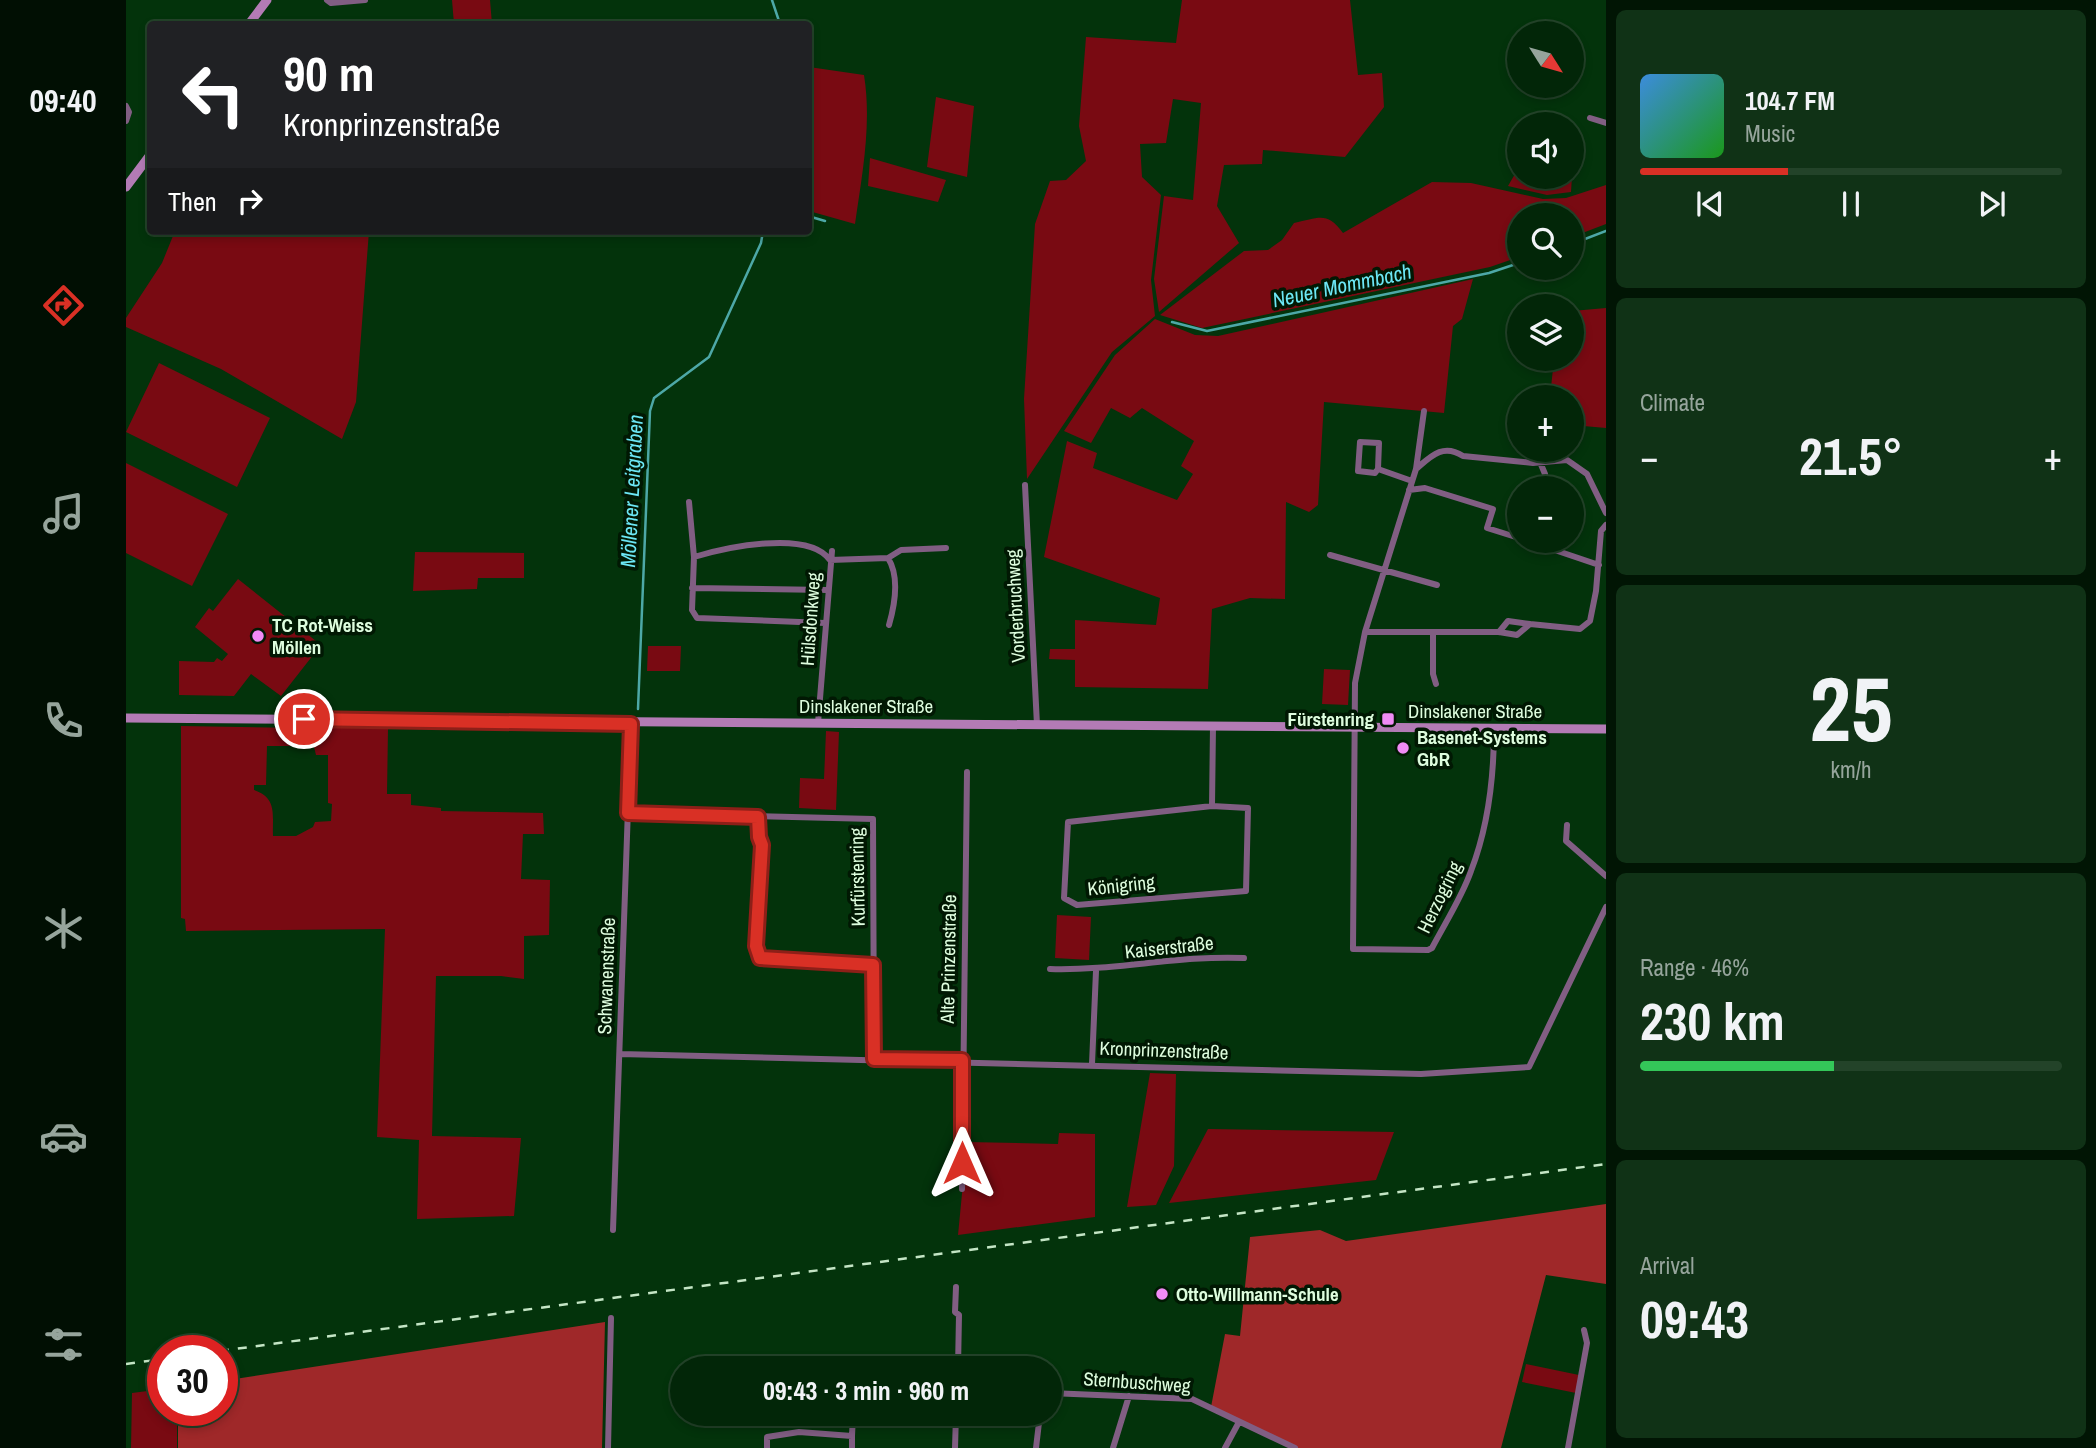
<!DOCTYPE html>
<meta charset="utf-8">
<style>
:root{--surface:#022608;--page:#103216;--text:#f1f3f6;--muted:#96a59c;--line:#234329;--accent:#d93025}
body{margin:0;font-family:"Archivo Narrow",sans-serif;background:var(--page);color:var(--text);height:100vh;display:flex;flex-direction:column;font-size:26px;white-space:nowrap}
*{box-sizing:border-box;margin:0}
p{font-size:23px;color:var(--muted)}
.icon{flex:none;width:38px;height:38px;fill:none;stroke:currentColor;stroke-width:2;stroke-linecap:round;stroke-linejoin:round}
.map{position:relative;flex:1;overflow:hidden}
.drawer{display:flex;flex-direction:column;gap:10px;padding:10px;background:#011504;width:490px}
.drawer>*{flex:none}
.hud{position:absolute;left:21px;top:21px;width:665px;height:214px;border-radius:7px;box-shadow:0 4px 10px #0003,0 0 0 2px var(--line);background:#202124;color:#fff;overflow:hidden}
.needle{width:46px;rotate:127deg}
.fabs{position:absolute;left:1381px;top:21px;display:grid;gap:14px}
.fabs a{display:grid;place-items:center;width:77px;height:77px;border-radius:50%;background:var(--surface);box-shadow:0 4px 10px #0003,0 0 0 2px var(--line);font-size:35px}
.speed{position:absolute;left:21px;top:1335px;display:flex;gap:14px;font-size:35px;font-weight:700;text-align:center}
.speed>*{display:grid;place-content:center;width:91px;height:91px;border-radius:50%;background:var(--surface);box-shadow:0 4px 10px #0003,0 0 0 2px var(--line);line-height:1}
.speed .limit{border:10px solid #d22;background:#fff;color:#111}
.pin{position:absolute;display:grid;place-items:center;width:60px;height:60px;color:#fff;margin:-30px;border:4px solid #fff;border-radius:50%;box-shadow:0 2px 7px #0007}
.me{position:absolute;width:77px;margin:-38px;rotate:0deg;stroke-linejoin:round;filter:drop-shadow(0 0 5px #0008)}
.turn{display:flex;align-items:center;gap:24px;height:147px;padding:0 21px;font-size:32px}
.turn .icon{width:91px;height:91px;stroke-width:2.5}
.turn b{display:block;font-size:49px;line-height:60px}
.then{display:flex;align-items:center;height:66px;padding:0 21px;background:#0003;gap:14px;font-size:26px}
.big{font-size:52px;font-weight:800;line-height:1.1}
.drawer .card{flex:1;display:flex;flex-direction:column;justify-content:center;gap:10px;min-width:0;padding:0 24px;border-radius:10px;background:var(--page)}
.drawer .dial{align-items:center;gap:0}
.dial b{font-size:91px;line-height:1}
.song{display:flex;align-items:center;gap:21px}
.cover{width:84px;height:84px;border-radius:10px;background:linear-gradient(135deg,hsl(210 70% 55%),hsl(120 70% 35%))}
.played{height:7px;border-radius:4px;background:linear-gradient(90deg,var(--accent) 35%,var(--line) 35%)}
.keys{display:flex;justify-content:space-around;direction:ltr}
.heat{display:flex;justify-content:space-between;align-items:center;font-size:38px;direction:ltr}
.charge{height:10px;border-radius:5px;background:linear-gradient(90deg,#34c759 46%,var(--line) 0)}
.trip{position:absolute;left:544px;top:1356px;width:392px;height:70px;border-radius:35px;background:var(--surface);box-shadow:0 4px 10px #0003,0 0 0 2px var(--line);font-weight:800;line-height:70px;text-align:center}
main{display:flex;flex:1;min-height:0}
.tab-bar{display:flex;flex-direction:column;width:126px;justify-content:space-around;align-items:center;background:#010f03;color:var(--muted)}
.tab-bar .icon{width:49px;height:49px}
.tab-bar .on{color:var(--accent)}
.tab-bar b{font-size:32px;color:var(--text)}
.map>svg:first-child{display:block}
.green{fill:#790a12}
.forest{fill:#9f2829}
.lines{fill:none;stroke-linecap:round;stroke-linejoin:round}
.stream{stroke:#4da8a7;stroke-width:2.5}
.minor{stroke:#815e83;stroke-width:6}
.secondary{stroke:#b37bb5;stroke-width:9}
.rail{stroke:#c4e5c5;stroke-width:2.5;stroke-dasharray:9 9;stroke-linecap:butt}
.route-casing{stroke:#8d1f18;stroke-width:18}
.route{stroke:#d93025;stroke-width:12}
.poi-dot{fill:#f08bf5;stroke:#011803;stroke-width:2.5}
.labels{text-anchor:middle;stroke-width:7;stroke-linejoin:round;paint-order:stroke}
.street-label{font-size:19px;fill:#defdde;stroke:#011803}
.poi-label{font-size:19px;font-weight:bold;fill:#defdde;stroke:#011803;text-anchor:start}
.water-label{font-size:21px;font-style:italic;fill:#6ce7f5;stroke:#011803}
</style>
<main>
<nav class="tab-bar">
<b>09:40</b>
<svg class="icon on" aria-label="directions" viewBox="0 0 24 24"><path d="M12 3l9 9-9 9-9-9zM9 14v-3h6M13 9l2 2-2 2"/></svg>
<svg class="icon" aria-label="music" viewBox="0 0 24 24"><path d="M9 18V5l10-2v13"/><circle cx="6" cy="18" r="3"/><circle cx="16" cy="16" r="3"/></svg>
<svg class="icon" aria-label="phone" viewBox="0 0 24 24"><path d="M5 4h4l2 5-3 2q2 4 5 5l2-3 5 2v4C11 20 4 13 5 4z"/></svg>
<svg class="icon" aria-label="climate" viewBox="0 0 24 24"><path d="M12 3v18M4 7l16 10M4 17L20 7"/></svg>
<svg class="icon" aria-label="car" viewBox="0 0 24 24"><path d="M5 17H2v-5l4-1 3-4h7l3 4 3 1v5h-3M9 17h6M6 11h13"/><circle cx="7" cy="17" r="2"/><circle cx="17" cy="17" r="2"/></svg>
<svg class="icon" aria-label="filters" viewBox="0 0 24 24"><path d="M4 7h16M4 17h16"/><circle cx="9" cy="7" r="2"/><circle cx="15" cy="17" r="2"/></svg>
</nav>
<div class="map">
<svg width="1480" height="1448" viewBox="0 0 1480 1448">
<rect width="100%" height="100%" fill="#03330b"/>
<path class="green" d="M326,0H364L366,24H328Z
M1056,0H1224L1232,75L1256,73L1258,107L1219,157L1137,150L1136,164L1098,165L1091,206L1113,243L1033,312L1028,279L1038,196L1067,200L1075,103L1047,99L1040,143L1014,144L1016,177L1035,195L1025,280L1029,316L986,352L901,479L898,399L909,224L924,181L940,180L960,161L953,126L960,37L1050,43Z
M683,67L738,75C746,124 736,175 729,224L683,211Z
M810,97L848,106L841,177L801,167Z
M744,158L820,180L812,202L742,186Z
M1446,160L1447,161L1445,192L1421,195L1382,186L1393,167V177H1446Z
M1306,182L1345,183L1417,199L1440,198L1480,185V224L1446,237V215H1393V257L1364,267L1076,328L1034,315L1118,251L1142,250L1156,240L1168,223C1193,218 1201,211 1217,233Z
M49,231H243L230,402L216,439L95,369L0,327V318L36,263Z
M1347,279L1336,319L1327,326L1318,413L1198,402L1192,505L1183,512L1160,502L1159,599L1124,598L1086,609L1082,689L949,687V660L923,659L924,649H949V620L1030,625L1034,598L918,557L941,441L971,453L967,468L1051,500L1067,474L1055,466L1068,441L1016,408L1004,418L985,408L965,443L938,431L989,355L1029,319L1069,335L1092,336Z
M1480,308V428L1446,425V397H1424L1428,359H1446V311Z
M33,363L144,418L111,487L0,432Z
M0,463L102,514L66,586L0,553Z
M289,552L398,553V578H352L351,589L287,591Z
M112,579L195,645L155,696L125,674L108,696L53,695V661L88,662L91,658L96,661L102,654L69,627L83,608L87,611Z
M522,646H555L554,671H521Z
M1198,669L1224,670L1222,705L1196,704Z
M55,726L173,728L174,746H141L140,785H128V790C152,798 146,816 147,836H170L187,827L189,822L205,821L206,804L202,803V755H190L183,727L262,729L261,794H285V805L315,808V811L417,813L418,834H397L395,879L424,880L423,935L398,936V979L375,976H310L306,1136L395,1138L388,1216L291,1219L293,1140L251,1137L259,929L60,931L59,919L55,918Z
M700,731L713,732L710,810L673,808L674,778L698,779Z
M931,915L965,917L963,960L929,958Z
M1024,1073L1050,1074L1048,1166L1030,1205L1001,1207Z
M1082,1129L1268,1132L1250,1180L1043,1203Z
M933,1133L969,1134V1217L832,1235L841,1142L932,1144Z
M1400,1364L1453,1375L1450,1393L1396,1382Z
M37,1389V1410L51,1411V1448H5L6,1393Z"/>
<path class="forest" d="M1480,1204V1284L1420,1275L1375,1448H1169L1085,1407L1099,1334L1114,1336L1124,1237L1194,1230L1220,1241Z
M479,1322L476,1448H52V1411L96,1410V1381Z"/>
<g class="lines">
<path class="stream" d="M646,0L654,24
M682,216L699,221
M1446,244L1480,231
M1046,322L1081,331L1363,273L1393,263
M512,709L524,411L528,398L583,357L635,243L637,231"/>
<path class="minor" d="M201,0L205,3L239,0
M0,106L3,112L0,121
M1464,118L1480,123
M1298,411L1290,469C1305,456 1317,443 1337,456L1407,463L1441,460L1461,474L1480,513
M1414,462L1419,474L1416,488
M1252,469L1253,443L1234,442L1232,471L1249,473L1252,469L1286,481
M1290,469L1239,632L1229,683L1227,949L1302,950L1306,948C1319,923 1336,897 1345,871C1362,827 1368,776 1368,729
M899,485L911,725
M1283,490L1299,488L1367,509L1361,528L1393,538
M563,502L568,557L566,610L571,618L699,623
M1402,541L1473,565
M1204,555L1311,585
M568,557C598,548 682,529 704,560L762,558C774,577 769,604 763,625
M762,558L775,550L820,548
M566,588L701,590
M1239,632H1373L1391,635L1404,624L1454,629L1464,621L1470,591L1475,531L1480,525
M1373,632L1382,621L1404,624
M1307,633V674L1310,684
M692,723L706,551
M1086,806L942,822L938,898L951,905L1120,891L1122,808L1086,806L1087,726
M502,813L747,819L748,1059
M632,817L633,837L637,845L630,945L634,958L747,965
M1441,825L1440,841L1480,876
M924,969C989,971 1053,955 1118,958
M494,1054L1295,1074L1403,1067L1480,907
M966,1064L970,971
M836,1189L841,772
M487,1230L505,724
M830,1287L829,1312L833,1315L832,1368
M924,1393L1066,1399L1169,1448
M726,1436L727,1414
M482,1448L485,1318
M641,1448V1437L673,1432L726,1436V1448
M829,1448L830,1414
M910,1448L914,1414
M987,1448L1003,1396
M1099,1448L1113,1422
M1442,1448L1461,1343L1458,1330"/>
<path class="secondary" d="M123,24L141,0
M0,187L24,155
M0,718L1480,729"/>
<path class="rail" d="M94,1351L1480,1164
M0,1364L37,1359"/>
</g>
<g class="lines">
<defs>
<path id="route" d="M178,719L505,724L502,813L632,817L633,837L636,845L630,946L634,958L747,965L748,1059L836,1060V1163"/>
</defs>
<use href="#route" class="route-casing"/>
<use href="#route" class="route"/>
</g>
<g class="poi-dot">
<circle cx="132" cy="636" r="7"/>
<rect x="1255" y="712" width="14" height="14" rx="3.5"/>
<circle cx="1277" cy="748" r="7"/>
<circle cx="1036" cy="1294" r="7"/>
</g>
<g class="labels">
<g class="street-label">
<text transform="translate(889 606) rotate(-93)" y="7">Vorderbruchweg</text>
<text transform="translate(684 619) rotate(-86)" y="7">Hülsdonkweg</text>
<text x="740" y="713">Dinslakener Straße</text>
<text x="1349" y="718">Dinslakener Straße</text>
<text transform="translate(731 877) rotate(-91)" y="7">Kurfürstenring</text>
<text transform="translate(995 885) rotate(-6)" y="7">Königring</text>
<text transform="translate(1313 897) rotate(-64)" y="7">Herzogring</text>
<text transform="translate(1043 947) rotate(-6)" y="7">Kaiserstraße</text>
<text transform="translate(822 959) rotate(-89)" y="7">Alte Prinzenstraße</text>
<text transform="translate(480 976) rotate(-88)" y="7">Schwanenstraße</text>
<text transform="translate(1038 1050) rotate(2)" y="7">Kronprinzenstraße</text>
<text transform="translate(1011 1382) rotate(4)" y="7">Sternbuschweg</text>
</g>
<g class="poi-label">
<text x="146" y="632">TC Rot-Weiss<tspan x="146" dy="22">Möllen</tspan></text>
<text x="1248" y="726" text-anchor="end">Fürstenring</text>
<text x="1291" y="744">Basenet-Systems<tspan x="1291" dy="22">GbR</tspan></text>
<text x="1050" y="1301">Otto-Willmann-Schule</text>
</g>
<g class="water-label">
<text transform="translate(1216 286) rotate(-12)" y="7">Neuer Mommbach</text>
<text transform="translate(506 491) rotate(-87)" y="7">Möllener Leitgraben</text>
</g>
</g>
</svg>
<div class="fabs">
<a><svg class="needle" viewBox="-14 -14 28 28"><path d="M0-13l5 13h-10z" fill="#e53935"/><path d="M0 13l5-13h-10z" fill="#96a59c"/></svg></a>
<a><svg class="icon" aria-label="sound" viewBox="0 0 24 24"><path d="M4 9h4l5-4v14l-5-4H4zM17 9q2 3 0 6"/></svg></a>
<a><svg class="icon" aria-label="search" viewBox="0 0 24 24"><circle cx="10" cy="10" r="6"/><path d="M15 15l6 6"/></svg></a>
<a><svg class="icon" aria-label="layers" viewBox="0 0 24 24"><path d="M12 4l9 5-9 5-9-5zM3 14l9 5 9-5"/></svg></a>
<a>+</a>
<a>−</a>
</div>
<div class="speed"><div class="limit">30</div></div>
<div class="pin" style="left:178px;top:719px;background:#d93025"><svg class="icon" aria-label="arrive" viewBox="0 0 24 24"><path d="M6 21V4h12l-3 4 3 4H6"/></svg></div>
<svg class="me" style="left:836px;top:1163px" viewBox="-20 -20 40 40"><path d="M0-17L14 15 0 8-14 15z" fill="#d93025" stroke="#fff" stroke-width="4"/></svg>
<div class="trip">09:43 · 3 min · 960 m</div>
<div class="hud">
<div class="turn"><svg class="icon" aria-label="left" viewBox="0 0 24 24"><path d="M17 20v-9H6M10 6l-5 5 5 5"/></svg><div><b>90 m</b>Kronprinzenstraße</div></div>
<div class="then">Then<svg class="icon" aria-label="right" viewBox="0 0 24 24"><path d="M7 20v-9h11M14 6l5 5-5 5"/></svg></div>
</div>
</div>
<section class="drawer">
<div class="card">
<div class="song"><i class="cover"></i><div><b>104.7 FM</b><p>Music</p></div></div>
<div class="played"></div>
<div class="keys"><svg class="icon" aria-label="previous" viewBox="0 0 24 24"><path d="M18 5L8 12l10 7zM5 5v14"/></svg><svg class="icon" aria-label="pause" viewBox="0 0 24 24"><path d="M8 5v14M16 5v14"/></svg><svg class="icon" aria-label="next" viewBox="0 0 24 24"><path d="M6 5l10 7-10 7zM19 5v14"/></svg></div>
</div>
<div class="card"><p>Climate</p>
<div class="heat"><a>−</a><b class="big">21.5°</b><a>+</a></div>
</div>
<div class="card dial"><b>25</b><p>km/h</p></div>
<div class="card"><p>Range · 46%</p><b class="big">230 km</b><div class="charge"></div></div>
<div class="card"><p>Arrival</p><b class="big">09:43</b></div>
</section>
</main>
